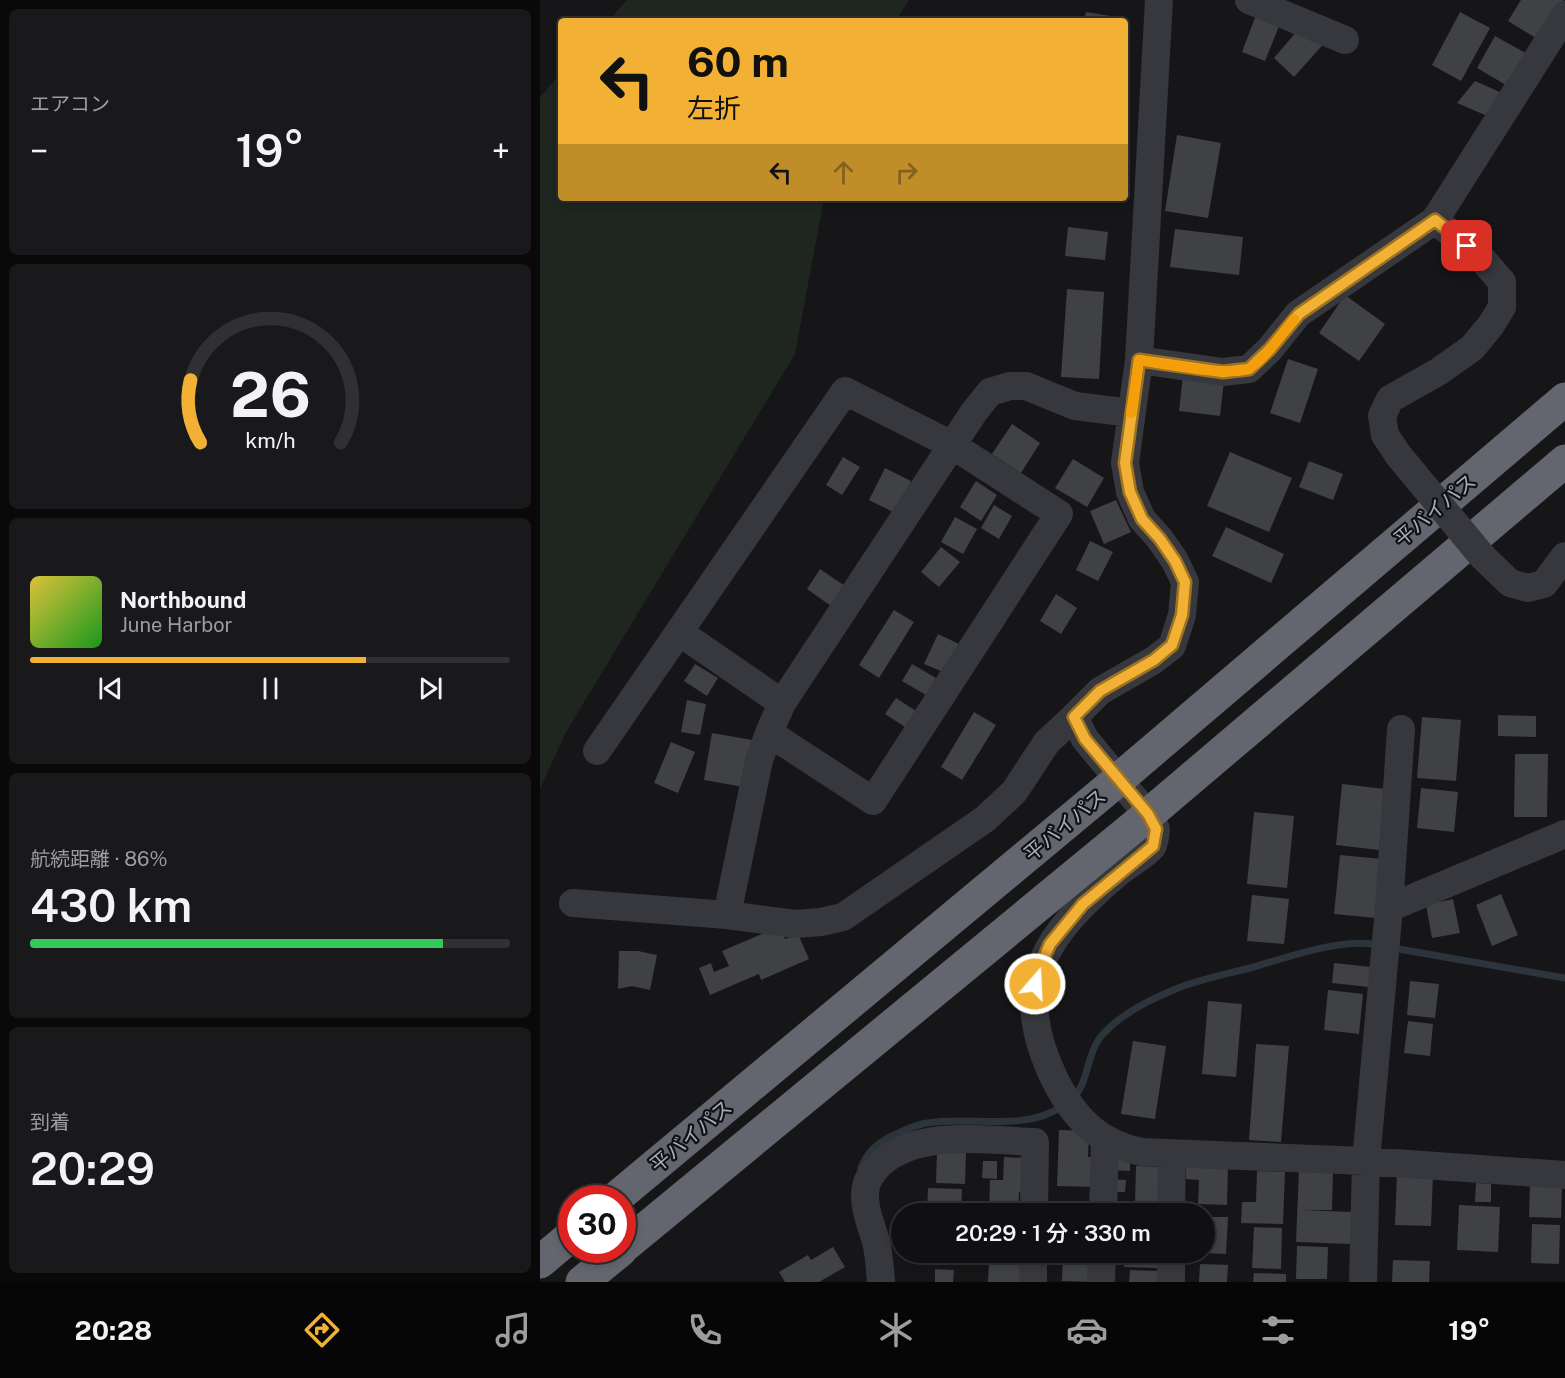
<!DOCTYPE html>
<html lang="ja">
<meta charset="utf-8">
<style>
:root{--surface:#101012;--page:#19191b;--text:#f1f3f6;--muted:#9c9d9f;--line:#303032;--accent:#f2b134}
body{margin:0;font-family:"Public Sans","Noto Sans JP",sans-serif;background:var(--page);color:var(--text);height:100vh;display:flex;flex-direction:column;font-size:22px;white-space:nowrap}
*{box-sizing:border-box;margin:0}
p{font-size:20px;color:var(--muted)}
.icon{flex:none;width:33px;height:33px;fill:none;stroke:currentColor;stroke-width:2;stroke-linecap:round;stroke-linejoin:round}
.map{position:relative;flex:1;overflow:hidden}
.sheet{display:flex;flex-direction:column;gap:9px;padding:9px;background:#09090a;width:540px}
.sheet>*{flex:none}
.hud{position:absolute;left:18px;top:18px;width:570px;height:183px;border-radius:6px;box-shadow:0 3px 9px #0003,0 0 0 2px var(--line);background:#f2b134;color:#111;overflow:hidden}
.speed{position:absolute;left:18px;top:1185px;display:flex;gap:12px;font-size:30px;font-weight:700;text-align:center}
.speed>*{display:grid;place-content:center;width:78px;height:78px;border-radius:50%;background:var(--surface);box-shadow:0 3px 9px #0003,0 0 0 2px var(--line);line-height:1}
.speed .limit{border:9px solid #d22;background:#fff;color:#111}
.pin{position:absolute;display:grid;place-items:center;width:51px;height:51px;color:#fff;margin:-26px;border-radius:12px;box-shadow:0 3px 9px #0006}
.me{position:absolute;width:66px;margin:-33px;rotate:19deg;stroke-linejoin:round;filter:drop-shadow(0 0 4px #0008)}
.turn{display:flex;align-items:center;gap:21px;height:126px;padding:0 30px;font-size:27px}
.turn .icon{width:78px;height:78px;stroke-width:2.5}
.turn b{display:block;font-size:42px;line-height:51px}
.lanes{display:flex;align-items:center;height:57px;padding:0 30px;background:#0003;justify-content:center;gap:30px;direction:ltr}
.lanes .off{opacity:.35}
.big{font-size:45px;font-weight:600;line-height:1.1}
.sheet .card{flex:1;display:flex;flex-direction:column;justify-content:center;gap:9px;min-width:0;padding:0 21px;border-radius:9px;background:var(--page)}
.sheet .dial{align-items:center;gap:0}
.dial svg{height:156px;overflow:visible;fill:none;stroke:var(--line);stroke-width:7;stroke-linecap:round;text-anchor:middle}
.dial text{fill:var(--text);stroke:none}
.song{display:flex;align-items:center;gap:18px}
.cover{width:72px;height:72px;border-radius:9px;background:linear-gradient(135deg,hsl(50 70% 55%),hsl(120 70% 35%))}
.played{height:6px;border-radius:3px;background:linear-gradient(90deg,var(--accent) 70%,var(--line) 70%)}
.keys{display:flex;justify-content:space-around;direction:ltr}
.heat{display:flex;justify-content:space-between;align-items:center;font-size:33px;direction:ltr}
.charge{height:9px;border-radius:4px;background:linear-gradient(90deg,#34c759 86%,var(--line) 0)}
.trip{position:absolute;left:351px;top:1203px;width:324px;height:60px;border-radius:30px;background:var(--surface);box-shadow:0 3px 9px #0003,0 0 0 2px var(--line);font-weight:600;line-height:60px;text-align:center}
.dock{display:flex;height:96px;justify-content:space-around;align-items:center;background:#060607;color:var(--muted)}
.dock .icon{width:42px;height:42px}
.dock .on{color:var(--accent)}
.dock b{font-size:27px;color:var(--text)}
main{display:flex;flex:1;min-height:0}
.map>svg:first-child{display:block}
.green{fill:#1e261f}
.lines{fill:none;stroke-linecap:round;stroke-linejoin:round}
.stream{stroke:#2c353c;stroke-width:7}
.building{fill:#404145}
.minor{stroke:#37383d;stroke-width:28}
.highway{stroke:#63666e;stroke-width:33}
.minor-bridge{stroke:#37383d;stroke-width:28}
.route-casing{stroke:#9d7322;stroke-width:15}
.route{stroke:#f2b134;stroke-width:10}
.slow{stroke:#f59e0b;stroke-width:10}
.labels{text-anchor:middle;stroke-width:4.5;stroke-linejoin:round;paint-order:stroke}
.street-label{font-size:20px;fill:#a8adb8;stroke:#111113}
</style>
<main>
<section class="sheet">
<div class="card"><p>エアコン</p>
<div class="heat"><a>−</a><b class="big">19°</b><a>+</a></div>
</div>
<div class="card dial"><svg viewBox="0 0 100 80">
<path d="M14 69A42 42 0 1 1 86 69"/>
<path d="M14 69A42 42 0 0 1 9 37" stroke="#f2b134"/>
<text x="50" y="56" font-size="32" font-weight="700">26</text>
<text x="50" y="72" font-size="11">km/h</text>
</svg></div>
<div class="card">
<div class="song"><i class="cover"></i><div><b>Northbound</b><p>June Harbor</p></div></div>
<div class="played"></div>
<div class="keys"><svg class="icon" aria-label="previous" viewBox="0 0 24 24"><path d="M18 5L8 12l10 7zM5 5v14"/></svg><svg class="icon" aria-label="pause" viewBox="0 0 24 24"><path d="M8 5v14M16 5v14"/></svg><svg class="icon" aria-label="next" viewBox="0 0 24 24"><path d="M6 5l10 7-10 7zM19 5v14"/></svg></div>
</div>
<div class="card"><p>航続距離 · 86%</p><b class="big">430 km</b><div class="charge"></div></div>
<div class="card"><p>到着</p><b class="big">20:29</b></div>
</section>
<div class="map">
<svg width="1025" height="1282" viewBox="0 0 1025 1282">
<rect width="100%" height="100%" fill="#161618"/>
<path class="green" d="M87,0H369L356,21H68Z
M21,73V198H284L255,354L26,732L0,789V97Z"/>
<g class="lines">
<path class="stream" d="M853,948L1025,978
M534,1097C550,1080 546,1050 565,1032C583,1013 607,1001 631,991C656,980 683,975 710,968C746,958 802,937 839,945
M321,1168C327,1153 334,1146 348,1138C360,1132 374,1125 387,1123C432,1115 482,1133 523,1106"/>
</g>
<path class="building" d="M981,0H1024L999,40L968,21Z
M546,12L571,16L570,21H544Z
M717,12L741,21L725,61L702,52Z
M920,12L950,28L921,81L892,65Z
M757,31L787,40L754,77L734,58Z
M955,36L989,55L971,88L937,68Z
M935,81L962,93L952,118L917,103Z
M637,135L681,143L668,218L625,211Z
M528,227L568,232L565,260L525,256Z
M635,229L703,237L699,275L630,267Z
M527,289L564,292L559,379L521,377Z
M805,295L845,324L819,361L779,333Z
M748,359L778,369L760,423L730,413Z
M643,375L684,381L680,416L639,411Z
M472,424L500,443L481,473L452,454Z
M690,452L752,478L729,532L667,506Z
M303,457L320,467L302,495L286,485Z
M533,459L564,478L547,507L515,488Z
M769,461L803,474L793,500L759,487Z
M345,468L371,481L355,513L329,500Z
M436,481L457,495L441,521L420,507Z
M576,500L591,532L564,544L550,511Z
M454,505L472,516L459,539L441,528Z
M415,517L437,529L423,554L401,542Z
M686,527L744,554L731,583L672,556Z
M550,541L573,552L558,581L536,570Z
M401,547L420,562L399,587L381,572Z
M280,569L305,586L291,606L267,589Z
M516,594L537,608L521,634L500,621Z
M354,610L374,622L339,678L319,665Z
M398,634L419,644L406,673L384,664Z
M155,664L178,678L167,696L144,681Z
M372,664L396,678L386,695L362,681Z
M356,698L376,711L365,727L345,714Z
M147,700L166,704L160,735L141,732Z
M434,712L456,725L422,780L401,767Z
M958,715L996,716V737L958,736Z
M882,717L921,720L916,781L877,778Z
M172,733L212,740L204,787L164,780Z
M131,742L155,752L138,793L114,783Z
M975,754H1008L1007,817H974Z
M802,784L845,789L839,850L796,845Z
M881,788L918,792L914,832L877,828Z
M714,812L754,816L747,888L707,884Z
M800,855L842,859L836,918L794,914Z
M961,894L978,935L952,946L936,905Z
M712,895L749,899L744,944L707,941Z
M913,899L920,933L892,938L886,905Z
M240,926L245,939L258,934L269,959L221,980L219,974L170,995L159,968L171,963L174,972L189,966L182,951Z
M79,951H98L117,955L110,990L92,986L78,989Z
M794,963L831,967L829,987L792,983Z
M870,981L899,984L895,1018L867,1015Z
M788,990L823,994L819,1034L784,1030Z
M668,1001L702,1004L696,1077L662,1074Z
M868,1021L893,1024L890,1056L864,1053Z
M593,1041L626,1046L615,1119L581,1114Z
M716,1044L749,1046L741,1142L709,1140Z
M519,1130L549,1131L548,1157H559L557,1187L517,1186Z
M397,1152L426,1153L425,1184L396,1183Z
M464,1157L486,1158L485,1192H479L478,1214H449L450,1180H463Z
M571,1157L590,1158V1171L570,1170Z
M443,1161H457V1179L442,1178Z
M646,1161L688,1163L687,1205L658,1204L659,1180L646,1179Z
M596,1166L623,1167L621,1214H602V1204L595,1203Z
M759,1169L793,1170L792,1210H763L812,1212L811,1244L756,1242Z
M717,1171L745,1172L743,1224L701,1223L702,1202H716Z
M857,1174L893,1175L891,1226L855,1225Z
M569,1179L586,1180L585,1192H568Z
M936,1183L951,1184V1202H935Z
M990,1184L1022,1185L1021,1218L989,1217Z
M388,1188L422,1189L421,1214H387Z
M531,1204L559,1205V1214H531Z
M919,1205L960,1207L958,1252L917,1250Z
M664,1217H688L686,1254L664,1253Z
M992,1224L1020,1225L1019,1264L991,1263Z
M714,1227L742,1228L741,1269L712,1268Z
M757,1246L788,1247L787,1279H756Z
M293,1247L305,1267L279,1282H245L239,1272L268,1255L271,1260Z
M386,1252H417L416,1263H386Z
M523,1252H557L556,1282L522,1281Z
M585,1252H618L617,1268L584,1267Z
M853,1260L890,1261L889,1282H852Z
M449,1262L482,1263L481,1282H448Z
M660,1264L688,1265L687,1282H659Z
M395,1269L414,1270L413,1282H395Z
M590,1270L617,1271V1282H589Z
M714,1273L746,1274V1282H713Z"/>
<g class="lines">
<path class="minor" d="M619,0L599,360L585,463L590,492L602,519L620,539L635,561L645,582L642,615L632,646L614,660L560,691L534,717L545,739L608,815L616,829C615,835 615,843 612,847C603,857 589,864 579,872C506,934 468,983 515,1080C534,1118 559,1144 602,1152L826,1161L1025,1175
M709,0L805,40
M599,360L683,372L709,369L730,349L758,314L895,220L1025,15
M859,456L845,435L842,416L850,399L898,372L932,348L951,325L962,307V282L943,260L895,220
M942,556L970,583L988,588L1004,584L1025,556
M139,632L242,703
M57,751L305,391L412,445L519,514L333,801L229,733
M33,903L187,915L255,924L281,922L303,917L445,819L474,792L507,742L534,717
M849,908L1025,834
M187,915L219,760L229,733L242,703L434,412L450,392L470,386H486L535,406L591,413
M563,1214L565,1140
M631,1214L632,1154
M341,1282C340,1269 339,1254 336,1241C331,1225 322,1204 326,1187C327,1178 334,1171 340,1164C378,1129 448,1140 495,1142L494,1214
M493,1282V1252
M561,1282L562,1252
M631,1282V1252
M823,1282L826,1161L849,908L861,729"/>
<path class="highway" d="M76,1198L578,780L1025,399
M82,1248L608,815L1025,461
M0,1262L32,1235
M42,1282L81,1250"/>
<path class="minor-bridge" d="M859,456L942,556"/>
</g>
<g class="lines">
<defs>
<path id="route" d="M495,984L500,967L510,944L543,904L613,846L616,829L608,814L545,739L534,717L560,691L614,660L632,645L642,615L645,582L635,561L620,539L602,519L590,492L585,463L599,360L683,372L709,369L730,349L759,314L895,220L927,246"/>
</defs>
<use href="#route" class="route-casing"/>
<use href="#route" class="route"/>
<path class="slow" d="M591,413L599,360C621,363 693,378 710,368C725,359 743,332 754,319"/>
</g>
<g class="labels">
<g class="street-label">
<text transform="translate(895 510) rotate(-40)" y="7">平バイパス</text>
<text transform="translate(525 825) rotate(-40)" y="7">平バイパス</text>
<text transform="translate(151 1136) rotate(-40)" y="7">平バイパス</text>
</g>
</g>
</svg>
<div class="speed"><div class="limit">30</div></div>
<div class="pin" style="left:927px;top:246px;background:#d93025"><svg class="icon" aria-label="arrive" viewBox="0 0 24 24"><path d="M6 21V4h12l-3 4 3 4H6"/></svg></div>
<svg class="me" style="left:495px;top:984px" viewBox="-20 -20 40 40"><circle r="17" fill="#f2b134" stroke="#fff" stroke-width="3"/><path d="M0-11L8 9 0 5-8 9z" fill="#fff"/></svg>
<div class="trip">20:29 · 1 分 · 330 m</div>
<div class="hud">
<div class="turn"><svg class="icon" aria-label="left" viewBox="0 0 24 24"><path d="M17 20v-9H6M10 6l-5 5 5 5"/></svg><div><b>60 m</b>左折</div></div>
<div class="lanes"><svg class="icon" aria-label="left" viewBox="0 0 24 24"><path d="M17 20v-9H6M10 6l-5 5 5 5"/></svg><svg class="icon off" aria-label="ahead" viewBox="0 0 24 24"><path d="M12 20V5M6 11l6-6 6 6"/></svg><svg class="icon off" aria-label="right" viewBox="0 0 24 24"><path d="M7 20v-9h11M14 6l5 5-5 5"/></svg></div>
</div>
</div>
</main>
<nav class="dock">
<b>20:28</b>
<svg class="icon on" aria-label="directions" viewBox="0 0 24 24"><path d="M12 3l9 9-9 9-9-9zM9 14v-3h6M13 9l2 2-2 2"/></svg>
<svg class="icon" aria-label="music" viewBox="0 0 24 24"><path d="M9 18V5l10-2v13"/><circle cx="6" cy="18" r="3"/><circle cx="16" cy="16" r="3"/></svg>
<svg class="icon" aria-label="phone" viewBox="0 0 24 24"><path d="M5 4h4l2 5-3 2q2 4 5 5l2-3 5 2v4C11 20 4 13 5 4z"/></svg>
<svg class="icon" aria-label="climate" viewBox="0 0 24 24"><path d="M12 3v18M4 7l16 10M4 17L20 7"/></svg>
<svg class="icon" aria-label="car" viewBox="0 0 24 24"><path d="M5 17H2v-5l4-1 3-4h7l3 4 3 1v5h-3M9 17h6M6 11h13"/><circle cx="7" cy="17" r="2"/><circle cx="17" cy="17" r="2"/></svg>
<svg class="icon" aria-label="filters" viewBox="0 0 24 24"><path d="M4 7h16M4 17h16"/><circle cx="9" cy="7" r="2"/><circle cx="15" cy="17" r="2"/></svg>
<b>19°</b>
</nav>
